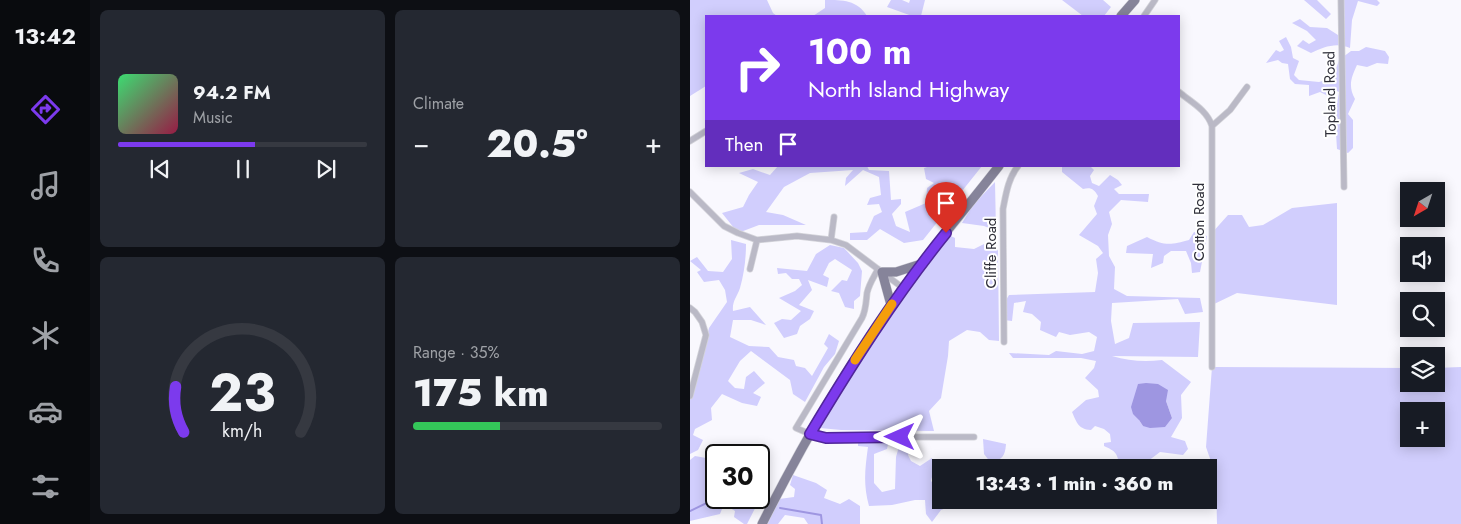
<!DOCTYPE html>
<meta charset="utf-8">
<style>
:root{--surface:#171b24;--page:#242831;--text:#f1f3f6;--muted:#9ea1a6;--line:#363941;--accent:#7c3aed}
body{margin:0;font-family:Jost,sans-serif;background:var(--page);color:var(--text);height:100vh;display:flex;flex-direction:column;font-size:19px;white-space:nowrap}
*{box-sizing:border-box;margin:0}
p{font-size:16px;color:var(--muted)}
.icon{flex:none;width:28px;height:28px;fill:none;stroke:currentColor;stroke-width:2;stroke-linecap:round;stroke-linejoin:round}
.map{position:relative;flex:1;overflow:hidden}
.details{display:flex;flex-direction:column;gap:10px;padding:10px;background:#0d0f14;width:600px}
.details>*{flex:none}
.hud{position:absolute;left:15px;top:15px;width:475px;height:152px;border-radius:0px;box-shadow:0 2px 12px #0003;background:#7c3aed;color:#fff;overflow:hidden}
.needle{width:32px;rotate:219deg}
.tools{position:absolute;left:710px;top:182px;display:grid;gap:10px}
.tools a{display:grid;place-items:center;width:45px;height:45px;border-radius:0px;background:var(--surface);box-shadow:0 2px 12px #0003;font-size:25px}
.speed{position:absolute;left:15px;top:444px;display:flex;gap:10px;font-size:25px;font-weight:700;text-align:center}
.speed>*{display:grid;place-content:center;width:65px;height:65px;border-radius:50%;background:var(--surface);box-shadow:0 2px 12px #0003;line-height:1}
.speed .limit{border:2px solid #111;border-radius:8px;background:#fff;color:#111}
.pin{position:absolute;display:grid;place-items:center;width:42px;height:42px;color:#fff;margin:-51px -21px;border-radius:50% 50% 50% 0;rotate:-45deg;box-shadow:0 0 5px #0007}
.pin .icon{rotate:45deg}
.me{position:absolute;width:55px;margin:-28px;rotate:270deg;stroke-linejoin:round;filter:drop-shadow(0 0 4px #0008)}
.turn{display:flex;align-items:center;gap:18px;height:105px;padding:0 20px;font-size:22px}
.turn .icon{width:65px;height:65px;stroke-width:2.5}
.turn b{display:block;font-size:35px;line-height:42px}
.then{display:flex;align-items:center;height:48px;padding:0 20px;background:#0003;gap:10px;font-size:19px}
.big{font-size:38px;font-weight:800;line-height:1.1}
.details .tile{flex:1;display:flex;flex-direction:column;justify-content:center;gap:8px;min-width:0;padding:0 18px;border-radius:8px;background:var(--page)}
.details .dial{align-items:center;gap:0}
.dial svg{height:130px;overflow:visible;fill:none;stroke:var(--line);stroke-width:7;stroke-linecap:round;text-anchor:middle}
.dial text{fill:var(--text);stroke:none}
.song{display:flex;align-items:center;gap:15px}
.cover{width:60px;height:60px;border-radius:8px;background:linear-gradient(135deg,hsl(140 70% 55%),hsl(340 70% 35%))}
.played{height:5px;border-radius:2px;background:linear-gradient(90deg,var(--accent) 55%,var(--line) 55%)}
.keys{display:flex;justify-content:space-around;direction:ltr}
.heat{display:flex;justify-content:space-between;align-items:center;font-size:28px;direction:ltr}
.charge{height:8px;border-radius:4px;background:linear-gradient(90deg,#34c759 35%,var(--line) 0)}
.details .tiles{flex:1;display:grid;gap:10px;grid-template-columns:repeat(2,1fr)}
.trip{position:absolute;left:242px;top:459px;width:285px;height:50px;border-radius:0px;background:var(--surface);box-shadow:0 2px 12px #0003;font-weight:800;line-height:50px;text-align:center}
main{display:flex;flex:1;min-height:0}
.menu{display:flex;flex-direction:column;width:90px;justify-content:space-around;align-items:center;background:#090b0e;color:var(--muted)}
.menu .icon{width:35px;height:35px}
.menu .active{color:var(--accent)}
.menu b{font-size:22px;color:var(--text)}
.map>svg:first-child{display:block}
.green{fill:#d1cefd;fill-rule:evenodd}
.water{fill:#9e96e1}
.lines{fill:none;stroke-linecap:round;stroke-linejoin:round}
.stream{stroke:#9e96e1;stroke-width:2}
.minor-casing{stroke:#d4d4da;stroke-width:7}
.primary-casing{stroke:#d4d4da;stroke-width:10}
.minor{stroke:#bab9c6;stroke-width:5.5}
.primary{stroke:#86849a;stroke-width:9}
.route-casing{stroke:#51269a;stroke-width:12}
.route{stroke:#7c3aed;stroke-width:9}
.slow{stroke:#f59e0b;stroke-width:9}
.labels{text-anchor:middle;stroke-width:4;stroke-linejoin:round;paint-order:stroke}
.street-label{font-size:15px;fill:#2e2e38;stroke:#fff}
</style>
<main>
<nav class="menu">
<b>13:42</b>
<svg class="icon active" aria-label="directions" viewBox="0 0 24 24"><path d="M12 3l9 9-9 9-9-9zM9 14v-3h6M13 9l2 2-2 2"/></svg>
<svg class="icon" aria-label="music" viewBox="0 0 24 24"><path d="M9 18V5l10-2v13"/><circle cx="6" cy="18" r="3"/><circle cx="16" cy="16" r="3"/></svg>
<svg class="icon" aria-label="phone" viewBox="0 0 24 24"><path d="M5 4h4l2 5-3 2q2 4 5 5l2-3 5 2v4C11 20 4 13 5 4z"/></svg>
<svg class="icon" aria-label="climate" viewBox="0 0 24 24"><path d="M12 3v18M4 7l16 10M4 17L20 7"/></svg>
<svg class="icon" aria-label="car" viewBox="0 0 24 24"><path d="M5 17H2v-5l4-1 3-4h7l3 4 3 1v5h-3M9 17h6M6 11h13"/><circle cx="7" cy="17" r="2"/><circle cx="17" cy="17" r="2"/></svg>
<svg class="icon" aria-label="filters" viewBox="0 0 24 24"><path d="M4 7h16M4 17h16"/><circle cx="9" cy="7" r="2"/><circle cx="15" cy="17" r="2"/></svg>
</nav>
<section class="details">
<div class="tiles">
<div class="tile">
<div class="song"><i class="cover"></i><div><b>94.2 FM</b><p>Music</p></div></div>
<div class="played"></div>
<div class="keys"><svg class="icon" aria-label="previous" viewBox="0 0 24 24"><path d="M18 5L8 12l10 7zM5 5v14"/></svg><svg class="icon" aria-label="pause" viewBox="0 0 24 24"><path d="M8 5v14M16 5v14"/></svg><svg class="icon" aria-label="next" viewBox="0 0 24 24"><path d="M6 5l10 7-10 7zM19 5v14"/></svg></div>
</div>
<div class="tile"><p>Climate</p>
<div class="heat"><a>−</a><b class="big">20.5°</b><a>+</a></div>
</div>
<div class="tile dial"><svg viewBox="0 0 100 80">
<path d="M14 69A42 42 0 1 1 86 69"/>
<path d="M14 69A42 42 0 0 1 9 41" stroke="#7c3aed"/>
<text x="50" y="56" font-size="32" font-weight="700">23</text>
<text x="50" y="72" font-size="11">km/h</text>
</svg></div>
<div class="tile"><p>Range · 35%</p><b class="big">175 km</b><div class="charge"></div></div>
</div>
</section>
<div class="map">
<svg width="771" height="524" viewBox="0 0 771 524">
<rect width="100%" height="100%" fill="#f9f8fe"/>
<path class="green" d="M0,0H77L83,13L87,16H16V86L0,96Z
M135,0C153,0 167,0 177,16H123L135,8Z
M201,0H212L219,3L220,0H235L231,16H222L197,7Z
M372,0H413L421,7L414,16H393Z
M614,0H627L641,14L636,19Z
M649,0H687L690,3L687,6L668,1L662,20L660,48C646,42 634,47 621,53L607,46L613,40L619,44L626,40L617,31L602,23L610,19L620,27L637,28L648,35Z
M596,37L601,47L603,58L609,61L604,75L609,80L629,82L643,78L649,60L661,51H669L676,47L695,51L699,57L698,64L687,63L677,67L667,65C661,78 658,86 665,99L658,114L663,120V148L658,153L647,149L645,117L649,92L643,89L640,97L630,92L619,96V85L605,84L600,79L598,64L592,63L588,60L576,63L586,50L590,52L594,50L589,41Z
M88,166H177L179,170L199,171L201,200L211,199V204L202,214L206,226L220,232L215,212L236,203L237,188L244,183L236,179L234,168L240,166H292L233,240L214,243L190,229L177,240H160V233L177,232L184,216L192,212L189,204L177,205L180,198L191,195L189,177L173,170L155,186L156,178L163,170L120,173L94,187L76,212L93,215L116,225H69L48,233L32,213L53,207L59,195L68,182L49,173L63,169L80,175Z
M372,166H400L404,170L400,176L402,183L409,186L420,175L428,180L432,185L424,189L429,194H459L458,202L431,200L419,212L422,224L418,235L419,256L425,267L424,289L437,296L510,298L513,312L495,314L488,299L422,303L421,321L425,344L439,338L443,323L510,322L508,357L422,356C439,361 454,362 472,360L501,382L491,395L492,418L481,437L495,441L498,449L493,455L470,452C456,462 448,473 429,466C428,453 425,451 414,446V443L421,442L420,434L414,429L405,426L401,430C388,429 387,423 382,412L396,400L409,397L408,390L395,378L404,368L406,361L391,358H323L319,353L359,355L366,351L392,354L404,351L407,337L399,332L380,335L369,332L366,337L350,330L351,322L342,314L333,312L336,301L324,303L322,321L314,320L315,302L319,295L405,292L408,273L406,259L413,253L408,246L389,235L407,214L404,206L408,196C404,189 401,187 393,189L372,172ZM476,401L482,418L453,426L449,420Z
M305,182L306,231L294,226L272,223L283,205Z
M647,203V305L547,293L522,305L521,234L538,215H552L559,227L573,225L602,208Z
M504,232L517,236L510,272L502,273L501,263L496,251H481L474,256L473,263L461,268L463,254L436,253L437,246L457,237C474,246 481,245 499,240Z
M259,235L265,238V247L284,249L294,244L308,249L309,341L299,340L290,332L277,330L259,341L258,356L251,398L239,411L244,431L151,430L130,428L173,356L221,285Z
M41,240L56,244C56,259 54,274 50,288C47,297 42,301 43,311L60,307L76,325L61,320H43L40,337L59,346L79,347L88,357L104,360L106,366L115,368L122,376L138,348L134,344L139,334L149,341L145,354L134,367L115,402L103,394L100,380L61,351L50,361L38,381L45,388L54,389L56,377L64,371L75,383L63,393L71,397L67,406L52,403L32,394L21,408L22,420L5,429L3,435L13,440L8,450L0,454V397L19,328L37,302L35,290L29,280L14,282L7,272L11,270L0,261L7,257L18,271L33,272L42,259Z
M140,245L154,248L168,263L172,271L170,296L164,301V309L155,307L149,293L141,291L152,280L157,281L162,270L145,259L139,263L133,275L139,278L137,287L118,280L122,290L109,305L124,311L120,319L110,326L107,334L94,338L84,323L92,319L101,320L111,311L89,298L105,291L112,285L109,279H102L96,273L88,274L87,268L117,271L126,254Z
M522,367L719,368V384H746V368L771,367V524H527L526,476L516,447ZM719,411H746V439H719Z
M293,439L316,444C315,457 312,459 301,463L294,454Z
M168,440H199L197,449L184,454V483L192,492L205,489L206,457L210,443H214L220,448L218,455L221,461L230,466L242,458L244,469L241,481L251,491V500H258L259,507L251,510L242,522L236,514L235,500H225L202,505L179,506C173,484 175,469 178,447L168,446Z
M5,456L16,458L21,467L26,472V498H69V478L78,483L57,524H54L44,517L45,511L34,504L30,514L0,521V460Z
M103,475L126,483L137,490L134,498L150,504L159,499L170,506V524H118L114,518L95,515L88,524H76L89,499L104,497L105,489L100,485Z"/>
<path class="water" d="M456,383L468,384L478,390L476,401L482,418L475,427L460,428L453,426L449,420L443,414L441,407L448,384Z"/>
<g class="lines">
<path class="stream" d="M90,508L131,515L132,524
M0,511L25,499L54,498L72,503"/>
<defs>
<path id="minor" d="M651,0L654,187
M454,16L465,0
M489,92C501,102 517,110 522,126V367
M522,126L540,110L557,87
M0,141L16,131
M0,192L34,226L48,233L67,240L107,236L141,240L156,245L213,288
M141,240L144,217
M60,269L67,240
M188,269C184,277 179,284 177,293C176,302 176,310 172,318L106,428L120,434L136,437H284
M0,308L5,312L12,322L16,335L0,396
M314,342L313,209C316,194 318,179 328,166"/>
<path id="primary" d="M431,16L445,0
M201,305L192,272H206L231,264
M72,524C113,443 159,363 212,289C243,247 277,207 309,166"/>
</defs>
<use href="#minor" class="minor-casing"/>
<use href="#primary" class="primary-casing"/>
<use href="#minor" class="minor"/>
<use href="#primary" class="primary"/>
</g>
<g class="lines">
<defs>
<path id="route" d="M210,437L136,438L120,434C162,364 205,296 256,233"/>
</defs>
<use href="#route" class="route-casing"/>
<use href="#route" class="route"/>
<path class="slow" d="M165,360L202,304"/>
</g>
<g class="labels">
<g class="street-label">
<text transform="translate(640 94) rotate(-91)" y="5">Topland Road</text>
<text transform="translate(509 222) rotate(-90)" y="5">Cotton Road</text>
<text transform="translate(301 253) rotate(-90)" y="5">Cliffe Road</text>
</g>
</g>
</svg>
<div class="tools">
<a><svg class="needle" viewBox="-14 -14 28 28"><path d="M0-13l5 13h-10z" fill="#e53935"/><path d="M0 13l5-13h-10z" fill="#9ea1a6"/></svg></a>
<a><svg class="icon" aria-label="sound" viewBox="0 0 24 24"><path d="M4 9h4l5-4v14l-5-4H4zM17 9q2 3 0 6"/></svg></a>
<a><svg class="icon" aria-label="search" viewBox="0 0 24 24"><circle cx="10" cy="10" r="6"/><path d="M15 15l6 6"/></svg></a>
<a><svg class="icon" aria-label="layers" viewBox="0 0 24 24"><path d="M12 4l9 5-9 5-9-5zM3 14l9 5 9-5"/></svg></a>
<a>+</a>
</div>
<div class="speed"><div class="limit">30</div></div>
<div class="pin" style="left:256px;top:233px;background:#d93025"><svg class="icon" aria-label="arrive" viewBox="0 0 24 24"><path d="M6 21V4h12l-3 4 3 4H6"/></svg></div>
<svg class="me" style="left:210px;top:437px" viewBox="-20 -20 40 40"><path d="M0-17L14 15 0 8-14 15z" fill="#7c3aed" stroke="#fff" stroke-width="4"/></svg>
<div class="trip">13:43 · 1 min · 360 m</div>
<div class="hud">
<div class="turn"><svg class="icon" aria-label="right" viewBox="0 0 24 24"><path d="M7 20v-9h11M14 6l5 5-5 5"/></svg><div><b>100 m</b>North Island Highway</div></div>
<div class="then">Then<svg class="icon" aria-label="arrive" viewBox="0 0 24 24"><path d="M6 21V4h12l-3 4 3 4H6"/></svg></div>
</div>
</div>
</main>
